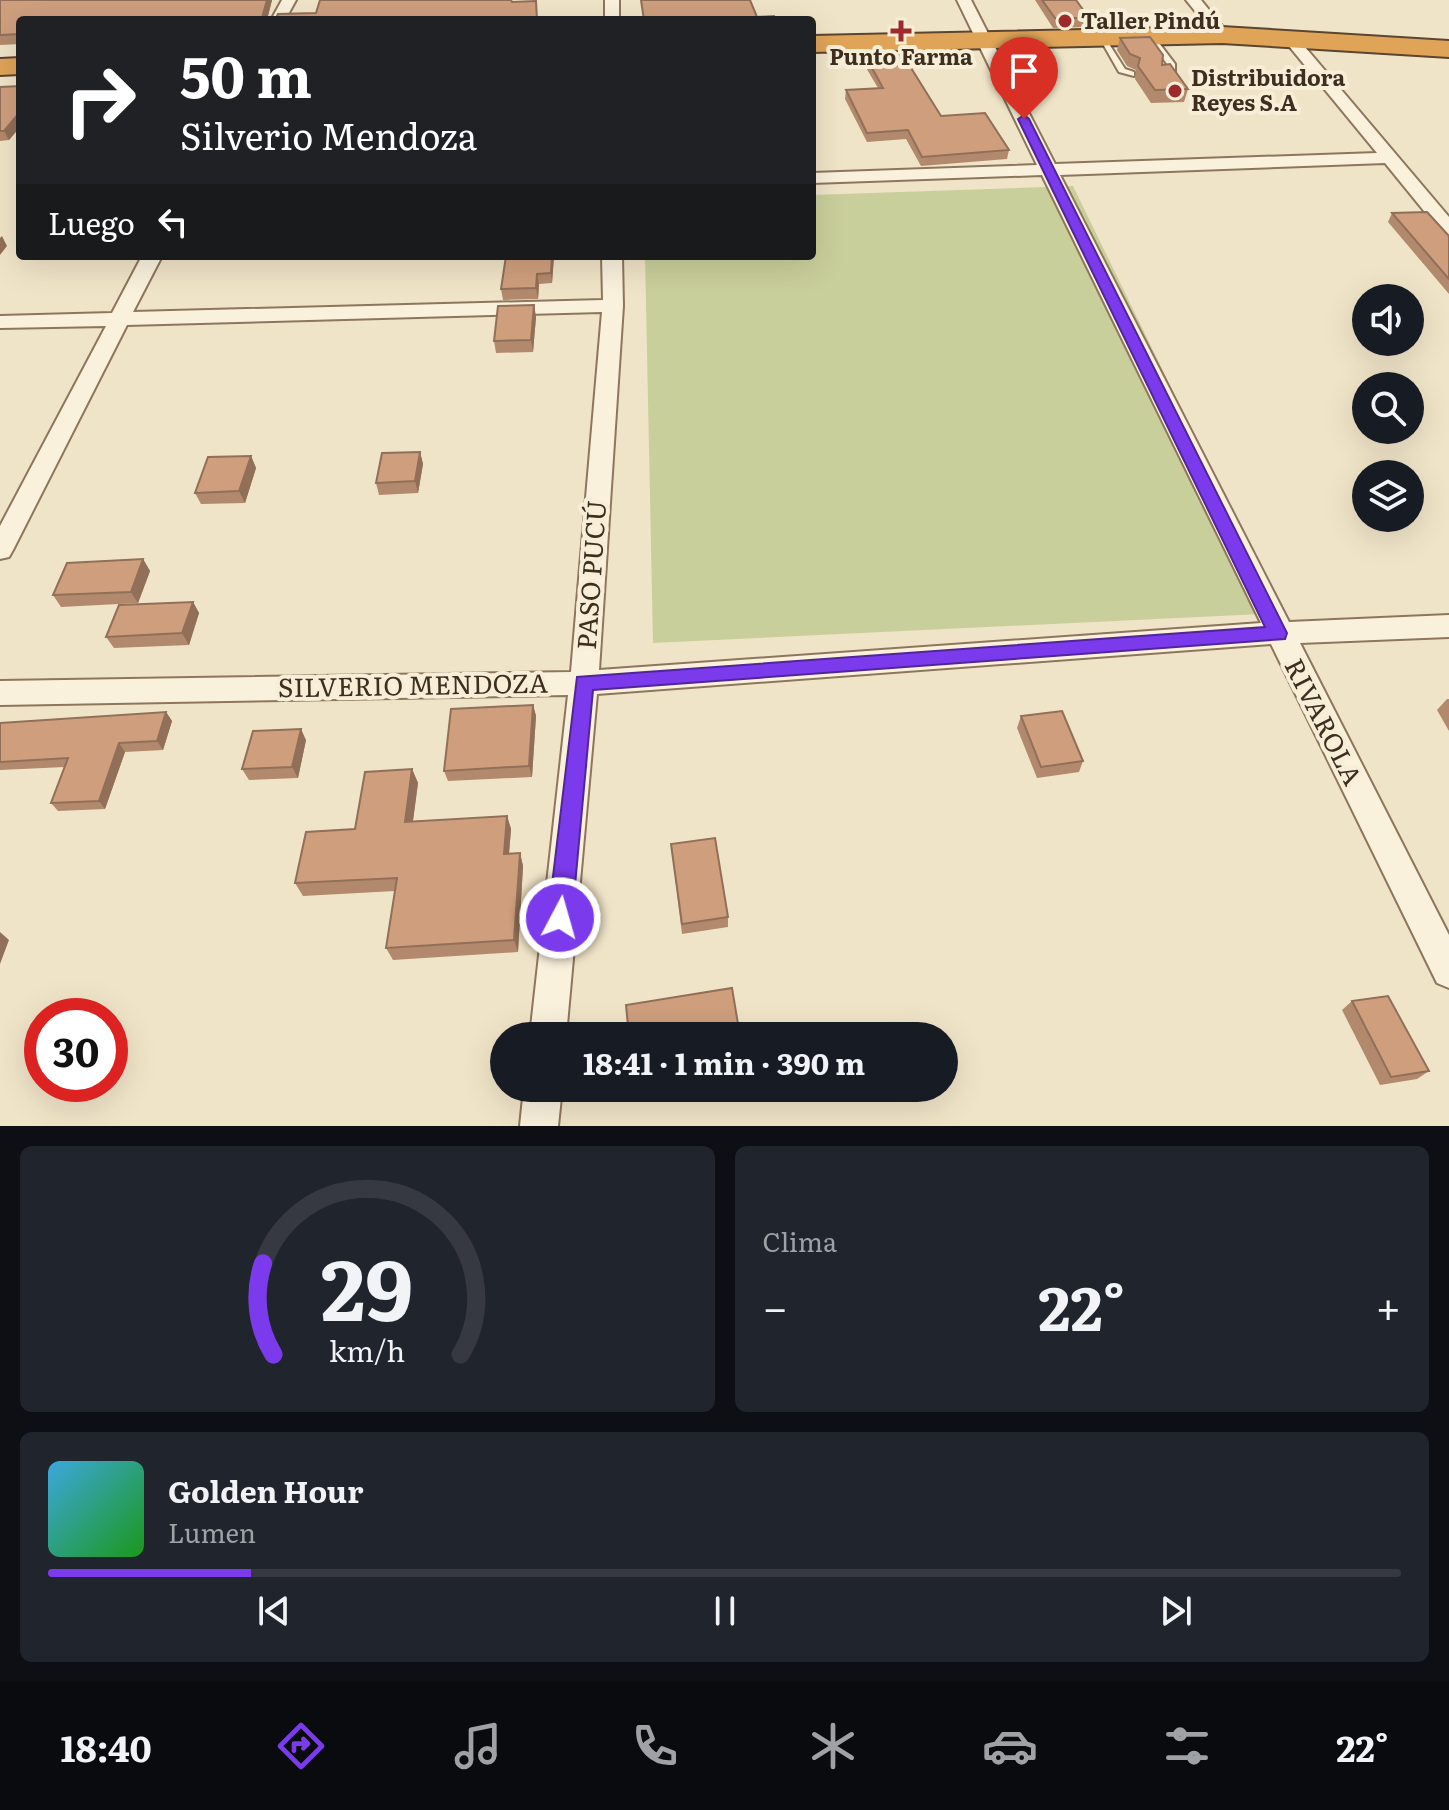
<!DOCTYPE html>
<html lang="es">
<meta charset="utf-8">
<style>
:root{--surface:#171b24;--page:#20242c;--text:#f1f3f6;--muted:#9ea1a6;--line:#363941;--accent:#7c3aed}
body{margin:0;font-family:Literata,serif;background:var(--page);color:var(--text);height:100vh;display:flex;flex-direction:column;font-size:30px;white-space:nowrap}
*{box-sizing:border-box;margin:0}
p{font-size:26px;color:var(--muted)}
.icon{flex:none;width:44px;height:44px;fill:none;stroke:currentColor;stroke-width:2;stroke-linecap:round;stroke-linejoin:round}
.map{position:relative;height:1126px;overflow:hidden}
.sheet{display:flex;flex-direction:column;gap:20px;padding:20px;background:#0d0f14;flex:1}
.sheet>*{flex:none}
.banner{position:absolute;left:16px;top:16px;width:800px;height:244px;border-radius:8px;box-shadow:0 8px 32px #0002;background:#202124;color:#fff;overflow:hidden}
.controls{position:absolute;left:1352px;top:284px;display:grid;gap:16px}
.controls a{display:grid;place-items:center;width:72px;height:72px;border-radius:50%;background:var(--surface);box-shadow:0 8px 32px #0002;font-size:40px}
.speed{position:absolute;left:24px;top:998px;display:flex;gap:16px;font-size:40px;font-weight:700;text-align:center}
.speed>*{display:grid;place-content:center;width:104px;height:104px;border-radius:50%;background:var(--surface);box-shadow:0 8px 32px #0002;line-height:1}
.speed .limit{border:12px solid #d22;background:#fff;color:#111}
.pin{position:absolute;display:grid;place-items:center;width:68px;height:68px;color:#fff;margin:-82px -34px;border-radius:50% 50% 50% 0;rotate:-45deg;box-shadow:0 0 8px #0007}
.pin .icon{rotate:45deg}
.me{position:absolute;width:88px;margin:-44px;rotate:6deg;stroke-linejoin:round;filter:drop-shadow(0 0 6px #0008)}
.turn{display:flex;align-items:center;gap:28px;height:168px;padding:0 32px;font-size:36px}
.turn .icon{width:104px;height:104px;stroke-width:2.5}
.turn b{display:block;font-size:56px;line-height:68px}
.then{display:flex;align-items:center;height:76px;padding:0 32px;background:#0003;gap:16px;font-size:30px}
.big{font-size:60px;font-weight:700;line-height:1.1}
.sheet .widget{flex:1;display:flex;flex-direction:column;justify-content:center;gap:12px;min-width:0;padding:0 28px;border-radius:12px;background:var(--page)}
.sheet .dial{align-items:center;gap:0}
.dial svg{height:208px;overflow:visible;fill:none;stroke:var(--line);stroke-width:7;stroke-linecap:round;text-anchor:middle}
.dial text{fill:var(--text);stroke:none}
.song{display:flex;align-items:center;gap:24px}
.cover{width:96px;height:96px;border-radius:12px;background:linear-gradient(135deg,hsl(200 70% 55%),hsl(120 70% 35%))}
.played{height:8px;border-radius:4px;background:linear-gradient(90deg,var(--accent) 15%,var(--line) 15%)}
.keys{display:flex;justify-content:space-around;direction:ltr}
.heat{display:flex;justify-content:space-between;align-items:center;font-size:44px;direction:ltr}
.sheet .tiles{flex:1;display:grid;gap:20px;grid-template-columns:1fr 1fr}
.widget:last-child{grid-column:span 2}
.trip{position:absolute;left:490px;top:1022px;width:468px;height:80px;border-radius:40px;background:var(--surface);box-shadow:0 8px 32px #0002;font-weight:700;line-height:80px;text-align:center}
.dock{display:flex;height:128px;justify-content:space-around;align-items:center;background:#090b0e;color:var(--muted)}
.dock .icon{width:56px;height:56px}
.dock .current{color:var(--accent)}
.dock b{font-size:36px;color:var(--text)}
.map>svg:first-child{display:block}
.green{fill:#c9cf9b}
.lines{fill:none;stroke-linecap:round;stroke-linejoin:round}
.lane-casing{stroke:#8d765c;stroke-width:4}
.street-casing{stroke:#8d765c;stroke-width:4}
.highway-casing{stroke:#5b4430;stroke-width:4}
.lane{fill:#faf1dc;fill-rule:evenodd}
.street{fill:#faf1dc;fill-rule:evenodd}
.highway{fill:#e0a458;fill-rule:evenodd}
.wall{fill:#b2896c}
.shaded-wall{fill:#916f58}
.building{fill:#cf9f7d;stroke:#916f58;stroke-width:2}
.route{fill:#7c3aed;stroke:#51269a;stroke-width:2}
.poi-dot{fill:#9e2a2b;stroke:#f7eed8;stroke-width:3}
.labels{text-anchor:middle;stroke-width:8;stroke-linejoin:round;paint-order:stroke}
.far-poi-label{font-size:22px;font-weight:bold;fill:#3d2e20;stroke:#f7eed8;text-anchor:start}
.street-label{font-size:26px;fill:#3d2e20;stroke:#f7eed8}
</style>
<div class="map">
<svg width="1449" height="1126" viewBox="0 0 1449 1126">
<rect width="100%" height="100%" fill="#f0e4c8"/>
<path class="green" d="M1073,186L1281,613L653,643L645,256H812V195Z"/>
<g class="lines">
<defs>
<path id="lane" d="M1149,35H1153L1175,64V72L1160,75V71L1168,69L1167,64L1148,36Z
M1100,36H1104L1125,69L1134,72V76L1119,72L1099,37Z"/>
<path id="street" d="M282,0H296L285,20H271Z
M605,0H619V20H605Z
M957,0H971L1055,164L1377,153L1284,40V34H1294L1449,217V235L1442,233L1385,163L1060,175L1289,622L1449,615V637L1300,643L1449,935V988L1437,983L1271,644L597,694L566,1036H530L568,695L0,705V681L571,672L602,312L127,325L13,550L9,557L0,559V526L106,326L0,328V316L112,313L142,256H162L133,312L603,300L602,256H622L623,306L599,670L1261,623L1042,175L812,183V173L1037,165Z
M1186,0H1201L1227,32V38H1217Z
M524,1088H562L558,1126H520Z"/>
<path id="highway" d="M1222,27L1449,41V57L1222,43L812,52V36Z
M20,58V74L0,75V59Z"/>
</defs>
<use href="#lane" class="lane-casing"/>
<use href="#street" class="street-casing"/>
<use href="#highway" class="highway-casing"/>
<use href="#lane" class="lane"/>
<use href="#street" class="street"/>
<use href="#highway" class="highway"/>
</g>
<path class="wall" d="M0,0H272L267,20H20V44L0,45Z
M1035,0H1076L1089,18L1086,27L1053,28Z
M1120,38L1162,65L1188,89L1184,102L1151,103L1135,79L1136,70L1127,66L1117,50Z
M866,57L941,116L1009,150L1007,159L921,166L906,139L867,142L845,99L846,90L878,88L865,66Z
M20,86V127L9,140L0,141V87Z
M1392,213L1449,236V294L1388,222Z
M506,256H554L552,283L539,284L538,299L503,300L501,289Z
M534,305L536,317L533,352L496,353L494,341Z
M420,452L423,464L418,493L379,495L376,483Z
M251,456L256,468L245,503L201,504L195,493Z
M143,559L150,571L138,603L61,607L53,595Z
M193,602L199,613L189,645L114,648L106,637Z
M1447,699H1449V731L1437,710Z
M533,705L536,716L532,777L448,781L444,771Z
M166,712L172,721L163,750L125,752L105,809L58,811L51,803L65,767L0,770V723Z
M1021,716L1083,761L1079,772L1037,778L1017,728Z
M306,740L298,778L249,780L242,769Z
M412,769L418,783L413,821L507,816L511,829L509,853H520L523,866L518,952L393,960L386,948L395,891L303,896L295,883L355,829Z
M671,844L728,917V927L682,934Z
M1352,1001L1429,1071L1417,1079L1380,1085L1342,1010Z"/>
<path class="shaded-wall" d="M267,0H272L267,20H263Z
M20,112V127L9,140L4,131Z
M2,236L7,246L0,255V238Z
M552,256H554L552,283L551,273Z
M537,274L539,284L538,299L536,288Z
M534,305L536,317L533,352L531,340Z
M420,452L423,464L418,493L415,481Z
M251,456L256,468L245,503L239,491Z
M143,559L150,571L138,603L131,592Z
M193,602L199,613L189,645L182,633Z
M533,705L536,716L532,777L529,766Z
M166,712L172,721L163,750L157,741Z
M301,729L306,740L298,778L292,767Z
M119,743L125,752L105,809L99,801Z
M412,769L418,783L411,835L405,822Z
M507,816L511,829L508,866L504,854Z
M520,853L523,866L518,952L514,940Z
M0,932L9,940L0,964Z"/>
<path class="building" d="M0,0H267L262,18L232,20H20V34L0,35Z
M320,0H511L512,2L536,1L537,20H275L278,14L316,13Z
M641,0H750L757,17L774,16L776,20H644Z
M1042,0H1076L1089,18H1055Z
M1150,37L1163,55L1162,65L1170,64L1188,89L1155,90L1138,66L1140,58L1130,54L1120,38Z
M903,55L941,116L985,113L1009,150L922,157L908,130L867,133L846,90L883,88L866,57Z
M20,86V112L4,131H0V87Z
M1427,212L1449,236V279L1392,213Z
M506,256H552L551,273L537,274L536,288L501,289Z
M534,305L531,340L494,341L498,306Z
M420,452L415,481L376,483L382,453Z
M251,456L239,491L195,493L208,457Z
M143,559L131,592L53,595L67,563Z
M193,602L182,633L106,637L119,605Z
M533,705L529,766L444,771L451,709Z
M1062,711L1083,761L1041,767L1021,716Z
M166,712L157,741L119,743L99,801L51,803L68,758L0,762V723Z
M301,729L292,767L242,769L253,731Z
M412,769L405,822L507,816L504,854L520,853L514,940L386,948L397,878L295,883L306,832L355,829L365,772Z
M715,838L728,917L682,924L671,844Z
M732,988L740,1036H629L626,1005Z
M1388,996L1429,1071L1391,1077L1352,1001Z"/>
<path class="route" d="M1024,115L1029,119L1287,633L1285,639L593,690L572,918L568,926L560,930L552,926L548,918L577,677L1265,627L1018,119Z"/>
<g class="poi-dot">
<circle cx="1065" cy="21" r="8"/>
<path d="M897 19h8v8h8v8h-8v8h-8v-8h-8v-8h8z"/>
<circle cx="1175" cy="91" r="8"/>
</g>
<g class="labels">
<g class="far-poi-label">
<text x="1081" y="29">Taller Pindú</text>
<text x="901" y="65" text-anchor="middle">Punto Farma</text>
<text x="1191" y="86">Distribuidora<tspan x="1191" dy="25">Reyes S.A</tspan></text>
</g>
<g class="street-label">
<text transform="translate(592 575) rotate(-86)" y="9">PASO PUCÚ</text>
<text transform="translate(413 686) rotate(-1)" y="9">SILVERIO MENDOZA</text>
<text transform="translate(1323 722) rotate(63)" y="9">RIVAROLA</text>
</g>
</g>
</svg>
<div class="controls">
<a><svg class="icon" aria-label="sound" viewBox="0 0 24 24"><path d="M4 9h4l5-4v14l-5-4H4zM17 9q2 3 0 6"/></svg></a>
<a><svg class="icon" aria-label="search" viewBox="0 0 24 24"><circle cx="10" cy="10" r="6"/><path d="M15 15l6 6"/></svg></a>
<a><svg class="icon" aria-label="layers" viewBox="0 0 24 24"><path d="M12 4l9 5-9 5-9-5zM3 14l9 5 9-5"/></svg></a>
</div>
<div class="speed"><div class="limit">30</div></div>
<div class="pin" style="left:1024px;top:119px;background:#d93025"><svg class="icon" aria-label="arrive" viewBox="0 0 24 24"><path d="M6 21V4h12l-3 4 3 4H6"/></svg></div>
<svg class="me" style="left:560px;top:918px" viewBox="-20 -20 40 40"><circle r="17" fill="#7c3aed" stroke="#fff" stroke-width="3"/><path d="M0-11L8 9 0 5-8 9z" fill="#fff"/></svg>
<div class="trip">18:41 · 1 min · 390 m</div>
<div class="banner">
<div class="turn"><svg class="icon" aria-label="right" viewBox="0 0 24 24"><path d="M7 20v-9h11M14 6l5 5-5 5"/></svg><div><b>50 m</b>Silverio Mendoza</div></div>
<div class="then">Luego<svg class="icon" aria-label="left" viewBox="0 0 24 24"><path d="M17 20v-9H6M10 6l-5 5 5 5"/></svg></div>
</div>
</div>
<section class="sheet">
<div class="tiles">
<div class="widget dial"><svg viewBox="0 0 100 80">
<path d="M14 69A42 42 0 1 1 86 69"/>
<path d="M14 69A42 42 0 0 1 10 34" stroke="#7c3aed"/>
<text x="50" y="56" font-size="32" font-weight="700">29</text>
<text x="50" y="72" font-size="11">km/h</text>
</svg></div>
<div class="widget"><p>Clima</p>
<div class="heat"><a>−</a><b class="big">22°</b><a>+</a></div>
</div>
<div class="widget">
<div class="song"><i class="cover"></i><div><b>Golden Hour</b><p>Lumen</p></div></div>
<div class="played"></div>
<div class="keys"><svg class="icon" aria-label="previous" viewBox="0 0 24 24"><path d="M18 5L8 12l10 7zM5 5v14"/></svg><svg class="icon" aria-label="pause" viewBox="0 0 24 24"><path d="M8 5v14M16 5v14"/></svg><svg class="icon" aria-label="next" viewBox="0 0 24 24"><path d="M6 5l10 7-10 7zM19 5v14"/></svg></div>
</div>
</div>
</section>
<nav class="dock">
<b>18:40</b>
<svg class="icon current" aria-label="directions" viewBox="0 0 24 24"><path d="M12 3l9 9-9 9-9-9zM9 14v-3h6M13 9l2 2-2 2"/></svg>
<svg class="icon" aria-label="music" viewBox="0 0 24 24"><path d="M9 18V5l10-2v13"/><circle cx="6" cy="18" r="3"/><circle cx="16" cy="16" r="3"/></svg>
<svg class="icon" aria-label="phone" viewBox="0 0 24 24"><path d="M5 4h4l2 5-3 2q2 4 5 5l2-3 5 2v4C11 20 4 13 5 4z"/></svg>
<svg class="icon" aria-label="climate" viewBox="0 0 24 24"><path d="M12 3v18M4 7l16 10M4 17L20 7"/></svg>
<svg class="icon" aria-label="car" viewBox="0 0 24 24"><path d="M5 17H2v-5l4-1 3-4h7l3 4 3 1v5h-3M9 17h6M6 11h13"/><circle cx="7" cy="17" r="2"/><circle cx="17" cy="17" r="2"/></svg>
<svg class="icon" aria-label="filters" viewBox="0 0 24 24"><path d="M4 7h16M4 17h16"/><circle cx="9" cy="7" r="2"/><circle cx="15" cy="17" r="2"/></svg>
<b>22°</b>
</nav>
